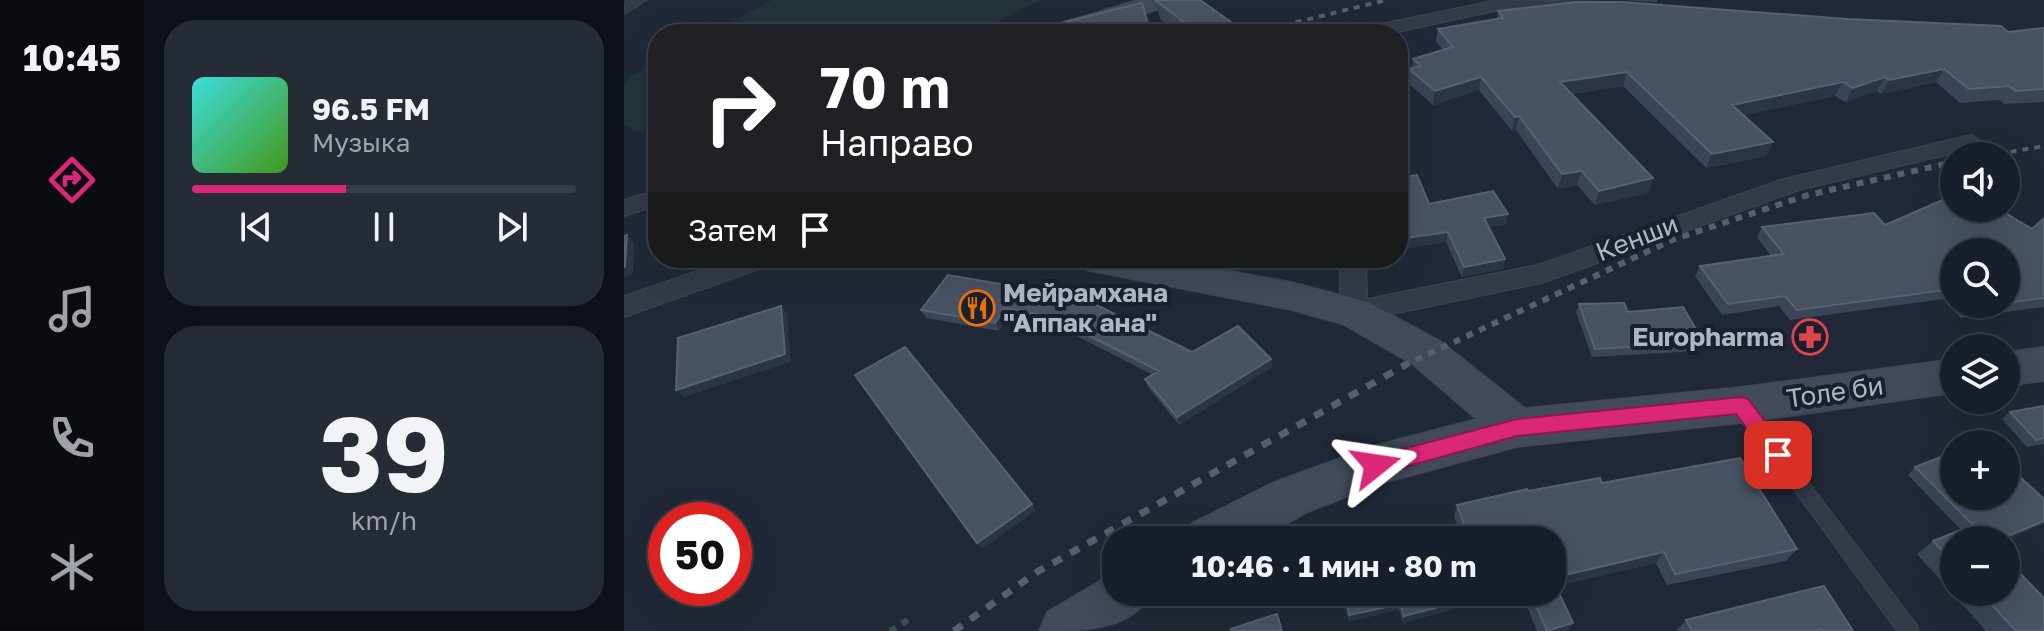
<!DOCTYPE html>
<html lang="ru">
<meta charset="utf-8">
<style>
:root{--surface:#191f2a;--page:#262c36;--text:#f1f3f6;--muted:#9fa2a8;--line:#373d47;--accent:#db2777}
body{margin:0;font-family:"Golos Text",sans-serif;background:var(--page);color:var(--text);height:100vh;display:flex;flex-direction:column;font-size:30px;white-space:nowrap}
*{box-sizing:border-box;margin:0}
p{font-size:26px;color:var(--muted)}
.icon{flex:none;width:44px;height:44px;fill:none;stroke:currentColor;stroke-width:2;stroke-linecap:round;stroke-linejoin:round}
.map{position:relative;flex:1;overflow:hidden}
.details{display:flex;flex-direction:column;gap:20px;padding:20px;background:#0e1117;width:480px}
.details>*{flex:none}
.guide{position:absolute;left:24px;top:24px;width:760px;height:244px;border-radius:32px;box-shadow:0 8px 32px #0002,0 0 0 2px var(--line);background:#202124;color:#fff;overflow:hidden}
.controls{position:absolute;left:1316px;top:142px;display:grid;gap:16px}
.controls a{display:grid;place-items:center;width:80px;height:80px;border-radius:50%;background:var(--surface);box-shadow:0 8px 32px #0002,0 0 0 2px var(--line);font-size:40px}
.speed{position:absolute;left:24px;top:502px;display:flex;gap:16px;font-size:40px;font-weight:700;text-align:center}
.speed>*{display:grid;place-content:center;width:104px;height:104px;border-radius:50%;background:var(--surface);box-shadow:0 8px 32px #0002,0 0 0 2px var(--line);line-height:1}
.speed .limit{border:12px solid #d22;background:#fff;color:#111}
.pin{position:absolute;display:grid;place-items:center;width:68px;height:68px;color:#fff;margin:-34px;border-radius:16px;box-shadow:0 4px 12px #0006}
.me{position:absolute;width:88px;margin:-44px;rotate:75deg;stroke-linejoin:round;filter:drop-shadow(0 0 6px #0008)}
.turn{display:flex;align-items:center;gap:28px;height:168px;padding:0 40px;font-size:36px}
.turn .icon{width:104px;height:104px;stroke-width:2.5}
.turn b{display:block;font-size:56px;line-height:68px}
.then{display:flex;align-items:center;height:76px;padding:0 40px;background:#0003;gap:16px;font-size:30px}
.details .tile{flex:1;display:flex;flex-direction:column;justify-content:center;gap:12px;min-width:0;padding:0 28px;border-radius:32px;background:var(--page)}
.details .dial{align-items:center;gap:0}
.dial b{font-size:104px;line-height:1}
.song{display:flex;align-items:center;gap:24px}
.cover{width:96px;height:96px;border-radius:12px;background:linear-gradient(135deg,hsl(180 70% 55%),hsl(100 70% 35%))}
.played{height:8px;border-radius:4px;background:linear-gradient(90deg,var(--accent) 40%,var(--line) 40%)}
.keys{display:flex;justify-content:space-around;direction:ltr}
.trip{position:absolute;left:478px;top:526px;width:464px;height:80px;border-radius:32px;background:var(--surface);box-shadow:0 8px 32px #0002,0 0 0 2px var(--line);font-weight:700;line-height:80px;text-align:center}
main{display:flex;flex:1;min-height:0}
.tabs{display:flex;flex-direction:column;width:144px;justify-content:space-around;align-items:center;background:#0a0c11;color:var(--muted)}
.tabs .icon{width:56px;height:56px}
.tabs .current{color:var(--accent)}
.tabs b{font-size:36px;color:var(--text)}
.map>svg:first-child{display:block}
.green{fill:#233539}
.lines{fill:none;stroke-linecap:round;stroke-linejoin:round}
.service-casing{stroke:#3e4452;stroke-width:2}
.minor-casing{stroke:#3e4452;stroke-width:2}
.secondary-casing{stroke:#3e4452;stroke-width:2}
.path{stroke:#3b4e51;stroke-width:6;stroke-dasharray:7 7;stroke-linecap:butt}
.service{fill:#343b48;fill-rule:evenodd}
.minor{fill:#343b48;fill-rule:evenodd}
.secondary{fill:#424a5b;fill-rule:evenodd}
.rail-far2{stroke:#565f6f;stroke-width:4;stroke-dasharray:6 6;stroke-linecap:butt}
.rail-far1{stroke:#565f6f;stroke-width:6;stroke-dasharray:7 7;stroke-linecap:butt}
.rail{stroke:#565f6f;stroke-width:7;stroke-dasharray:10 10;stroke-linecap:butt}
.wall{fill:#3c4557;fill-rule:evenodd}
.shaded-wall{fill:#2c3546}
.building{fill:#485263;stroke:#586172;stroke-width:2}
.route{fill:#db2777;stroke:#8e194d;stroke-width:2}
.labels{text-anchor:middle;stroke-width:8;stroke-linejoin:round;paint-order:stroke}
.street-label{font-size:26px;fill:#afb6c5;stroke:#1a202d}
.poi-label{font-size:26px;font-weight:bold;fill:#afb6c5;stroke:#1a202d;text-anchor:start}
</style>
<main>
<nav class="tabs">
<b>10:45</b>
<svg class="icon current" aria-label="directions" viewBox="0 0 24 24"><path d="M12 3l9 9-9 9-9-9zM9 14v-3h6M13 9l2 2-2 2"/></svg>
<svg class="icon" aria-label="music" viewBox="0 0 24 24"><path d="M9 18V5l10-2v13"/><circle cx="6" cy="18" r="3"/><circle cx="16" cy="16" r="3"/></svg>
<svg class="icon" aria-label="phone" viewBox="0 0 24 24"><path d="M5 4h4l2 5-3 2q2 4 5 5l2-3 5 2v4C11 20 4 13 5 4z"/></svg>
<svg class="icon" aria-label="climate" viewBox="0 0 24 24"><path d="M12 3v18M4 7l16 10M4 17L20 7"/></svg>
</nav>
<section class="details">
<div class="tile">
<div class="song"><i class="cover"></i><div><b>96.5 FM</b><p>Музыка</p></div></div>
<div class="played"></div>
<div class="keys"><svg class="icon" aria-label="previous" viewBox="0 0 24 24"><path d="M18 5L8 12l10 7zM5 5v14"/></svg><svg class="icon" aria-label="pause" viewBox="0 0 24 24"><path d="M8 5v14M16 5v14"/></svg><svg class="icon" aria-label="next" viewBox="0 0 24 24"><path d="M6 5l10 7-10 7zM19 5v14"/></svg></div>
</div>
<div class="tile dial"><b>39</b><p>km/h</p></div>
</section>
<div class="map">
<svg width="1420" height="631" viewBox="0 0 1420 631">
<rect width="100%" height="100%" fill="#212938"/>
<path class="green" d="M148,0H417L349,34H85Z
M34,61V127L13,132L0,124V84L10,74Z"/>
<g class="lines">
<defs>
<path id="service" d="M1119,402L1124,403L1292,624L1295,631H1273L1114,413L1111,408L1114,403Z"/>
<path id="minor" d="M23,0L0,14L2,0Z
M873,0L978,2L987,7L978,12L884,8L764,34H729L738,28Z
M1347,135L1358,142L1355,147L1175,190L918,283L730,322L720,319L716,312V258H742L743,299L914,265L1160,179Z
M34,189V205L0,216V200Z
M112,258H153L149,264L0,317V296Z"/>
<path id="secondary" d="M513,0H552L548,5L458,34H418L421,28Z
M447,258H537L667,282L744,302L818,342L901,408L1117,387L1330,359V393L1117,423L893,447L756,484L684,512L634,540H561L568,523L650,482L752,445L852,419L788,364L718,324L667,310L466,271L453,267Z
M1420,347V381L1382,386V352Z
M492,571V592H529C508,631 461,631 415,631L423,612Z"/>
</defs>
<use href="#service" class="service-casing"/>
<use href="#minor" class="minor-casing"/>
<use href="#secondary" class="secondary-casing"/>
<path class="path" d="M266,631L284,620"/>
<use href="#service" class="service"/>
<use href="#minor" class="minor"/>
<use href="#secondary" class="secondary"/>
<path class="rail-far2" d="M625,34L762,0
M1363,156L1420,146"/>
<path class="rail-far1" d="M779,366L1048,240L1184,195L1330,162"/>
<path class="rail" d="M330,631L413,572L783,364"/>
</g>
<path class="wall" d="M997,0H1033V2Z
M532,1L624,34H554L536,19Z
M874,11L1384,32L1420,28V102L1381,104L1375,100L1336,103L1312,82L1257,94L1253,91L1222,102L1211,96L1119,115L1149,142L1142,156L1082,168L999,86L947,94L1029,178L1024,193L971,205L953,185L934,189L892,130L888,131L855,90L809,105L784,83L785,69L788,68L789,59L819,50L812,42L814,29L873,19Z
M774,178L805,204L882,224L865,227L881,259L879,269L838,277L822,242L782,248L774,226Z
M1420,218V307L1337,318L1319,299L1166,320L1155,306L1098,315L1071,276L1076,266L1147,256L1133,237L1138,227L1261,225L1408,229ZM1330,252H1382V304H1330Z
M324,275L568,352L647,359L648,367L555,425L524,387L521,379L529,375L431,325L385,316L375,331L302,318L297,310Z
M955,304L1004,312L1080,343L1075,351L968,357L952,312Z
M1420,406V444L1403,447L1378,419L1386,412Z
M1291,467L1420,523L1381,540H1330V592H1382L1420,631H1362L1293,554L1309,541L1337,530L1284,475Z
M978,483L1173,549L1162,561L1043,585L1032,563L932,586L949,623L944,631H913L897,592H928V540H839L830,517L833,505L904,491Z
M719,592H838L841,600L839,606L779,623L775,610L725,621Z
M1062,620L1229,631H1052Z"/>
<path class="shaded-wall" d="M524,24L526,34H485Z
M1320,69L1312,82L1257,94L1265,80Z
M1003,72L999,86L933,96L936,82Z
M857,77L855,90L809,105L811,91Z
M1261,77L1253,91L1222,102L1229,88Z
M1219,82L1211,96L1102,119L1108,105Z
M895,116L892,130L888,131L891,117Z
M1149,142L1142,156L1082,168L1088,154Z
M958,171L953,185L934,189L938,174Z
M1029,178L1024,193L971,205L975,191Z
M884,214L882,224L859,228L860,218Z
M824,232L822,242L782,248L783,238Z
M3,235L10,243L9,274L0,277Z
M881,259L879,269L838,277L840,267Z
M157,306L163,314L167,362L60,397L52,390Z
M381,308L385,316L375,331L371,323Z
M647,359L648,367L555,425L553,417Z
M408,504L412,511L358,549L353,543Z
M1420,521V523L1381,540H1374Z
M1040,552L1032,563L928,587V578Z
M841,600L839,606L779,623L780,616Z
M776,604L775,610L725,621V615Z
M949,623L944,631H922Z"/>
<path class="building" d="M536,0H576L624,34H576L532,1Z
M954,2H998L1224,19L1377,26L1384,32L1420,28V89L1392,91L1385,86L1345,89L1320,69L1265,80L1261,77L1229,88L1219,82L1108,105L1149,142L1088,154L1003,72L936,82L1029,178L975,191L958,171L938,174L895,116L891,117L857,77L811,91L785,69L797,66L789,59L829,47L814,29L879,18L874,11Z
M518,3L524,24L485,34H434L428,25Z
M793,175L805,204L869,191L884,214L860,218L881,259L840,267L824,232L783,238L774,214V178Z
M1330,195V208H1373L1408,229L1420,218V298L1382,303V252H1330V291L1328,289L1173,310L1161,296L1104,304L1076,266L1160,254L1138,227L1250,213L1261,225Z
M3,235L1,266L0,267V236Z
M324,275L418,291L420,288L450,294L568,352L614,326L647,359L553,417L521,379L535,371L428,317L381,308L371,323L297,310Z
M1000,303L1004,312L1059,307L1080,343L971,349L955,304Z
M1342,304H1375L1346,308Z
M157,306L161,354L52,390L54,338Z
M281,347L408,504L353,543L231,375Z
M1420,406V438L1412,440L1386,412Z
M1330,452V496H1382V464L1420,499V521L1374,540H1364L1291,467Z
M1116,458L1173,549L1051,574L1040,552L928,578V540H846L833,505L903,489L904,491L976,478L978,483Z
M1349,525L1363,540H1330V564L1309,541Z
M1382,559L1420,598V630L1417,631H1392L1356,592H1382Z
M928,578L949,623L923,631L906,592H928Z
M1200,586L1229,631H1199L1198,629L1191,631H1068L1062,620Z
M720,592H838L841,600L780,616L776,604L725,615Z
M653,614L658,631H607V629Z"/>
<path class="route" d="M1117,397L1124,399L1162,449L1165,455L1162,461L1154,464L1147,461L1112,414L893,436L752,475L745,472L742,465L745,459L752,456L893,419Z"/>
<defs>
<symbol id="restaurant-ring" viewBox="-11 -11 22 22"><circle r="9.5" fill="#1a202d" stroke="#e8710a" stroke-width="1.5"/><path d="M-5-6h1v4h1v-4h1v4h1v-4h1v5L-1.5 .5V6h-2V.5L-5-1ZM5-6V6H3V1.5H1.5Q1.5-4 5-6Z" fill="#e8710a"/></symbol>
<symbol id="pharmacy-ring" viewBox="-11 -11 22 22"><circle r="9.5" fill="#1a202d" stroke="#e0444e" stroke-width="1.5"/><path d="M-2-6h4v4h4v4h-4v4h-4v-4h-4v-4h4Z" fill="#e0444e"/></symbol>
</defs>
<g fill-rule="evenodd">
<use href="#restaurant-ring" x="333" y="288" width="40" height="40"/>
<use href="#pharmacy-ring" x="1166" y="317" width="40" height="40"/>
</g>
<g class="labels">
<g class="street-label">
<text transform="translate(1013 238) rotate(-21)" y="9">Кенши</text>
<text transform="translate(1211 392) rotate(-8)" y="9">Толе би</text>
</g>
<g class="poi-label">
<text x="379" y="302">Мейрамхана<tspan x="379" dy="30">"Аппак ана"</tspan></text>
<text x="1160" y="346" text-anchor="end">Europharma</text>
</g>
</g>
</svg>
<div class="controls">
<a><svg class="icon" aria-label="sound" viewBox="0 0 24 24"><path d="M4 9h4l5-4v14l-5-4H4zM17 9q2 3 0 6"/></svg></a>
<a><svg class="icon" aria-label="search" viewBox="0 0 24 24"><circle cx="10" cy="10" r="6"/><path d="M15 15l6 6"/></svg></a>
<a><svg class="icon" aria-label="layers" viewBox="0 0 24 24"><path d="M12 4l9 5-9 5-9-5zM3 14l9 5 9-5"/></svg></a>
<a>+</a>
<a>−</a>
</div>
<div class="speed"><div class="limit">50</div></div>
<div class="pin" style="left:1154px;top:455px;background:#d93025"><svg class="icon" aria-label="arrive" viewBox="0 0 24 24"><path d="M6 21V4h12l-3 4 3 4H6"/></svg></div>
<svg class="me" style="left:752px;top:465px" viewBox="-20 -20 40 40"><path d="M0-17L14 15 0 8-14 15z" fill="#db2777" stroke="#fff" stroke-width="4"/></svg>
<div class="trip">10:46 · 1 мин · 80 m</div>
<div class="guide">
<div class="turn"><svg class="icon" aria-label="right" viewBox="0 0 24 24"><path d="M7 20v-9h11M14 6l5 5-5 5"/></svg><div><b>70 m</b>Направо</div></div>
<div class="then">Затем<svg class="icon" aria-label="arrive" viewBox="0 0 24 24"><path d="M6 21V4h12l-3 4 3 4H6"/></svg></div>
</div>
</div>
</main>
